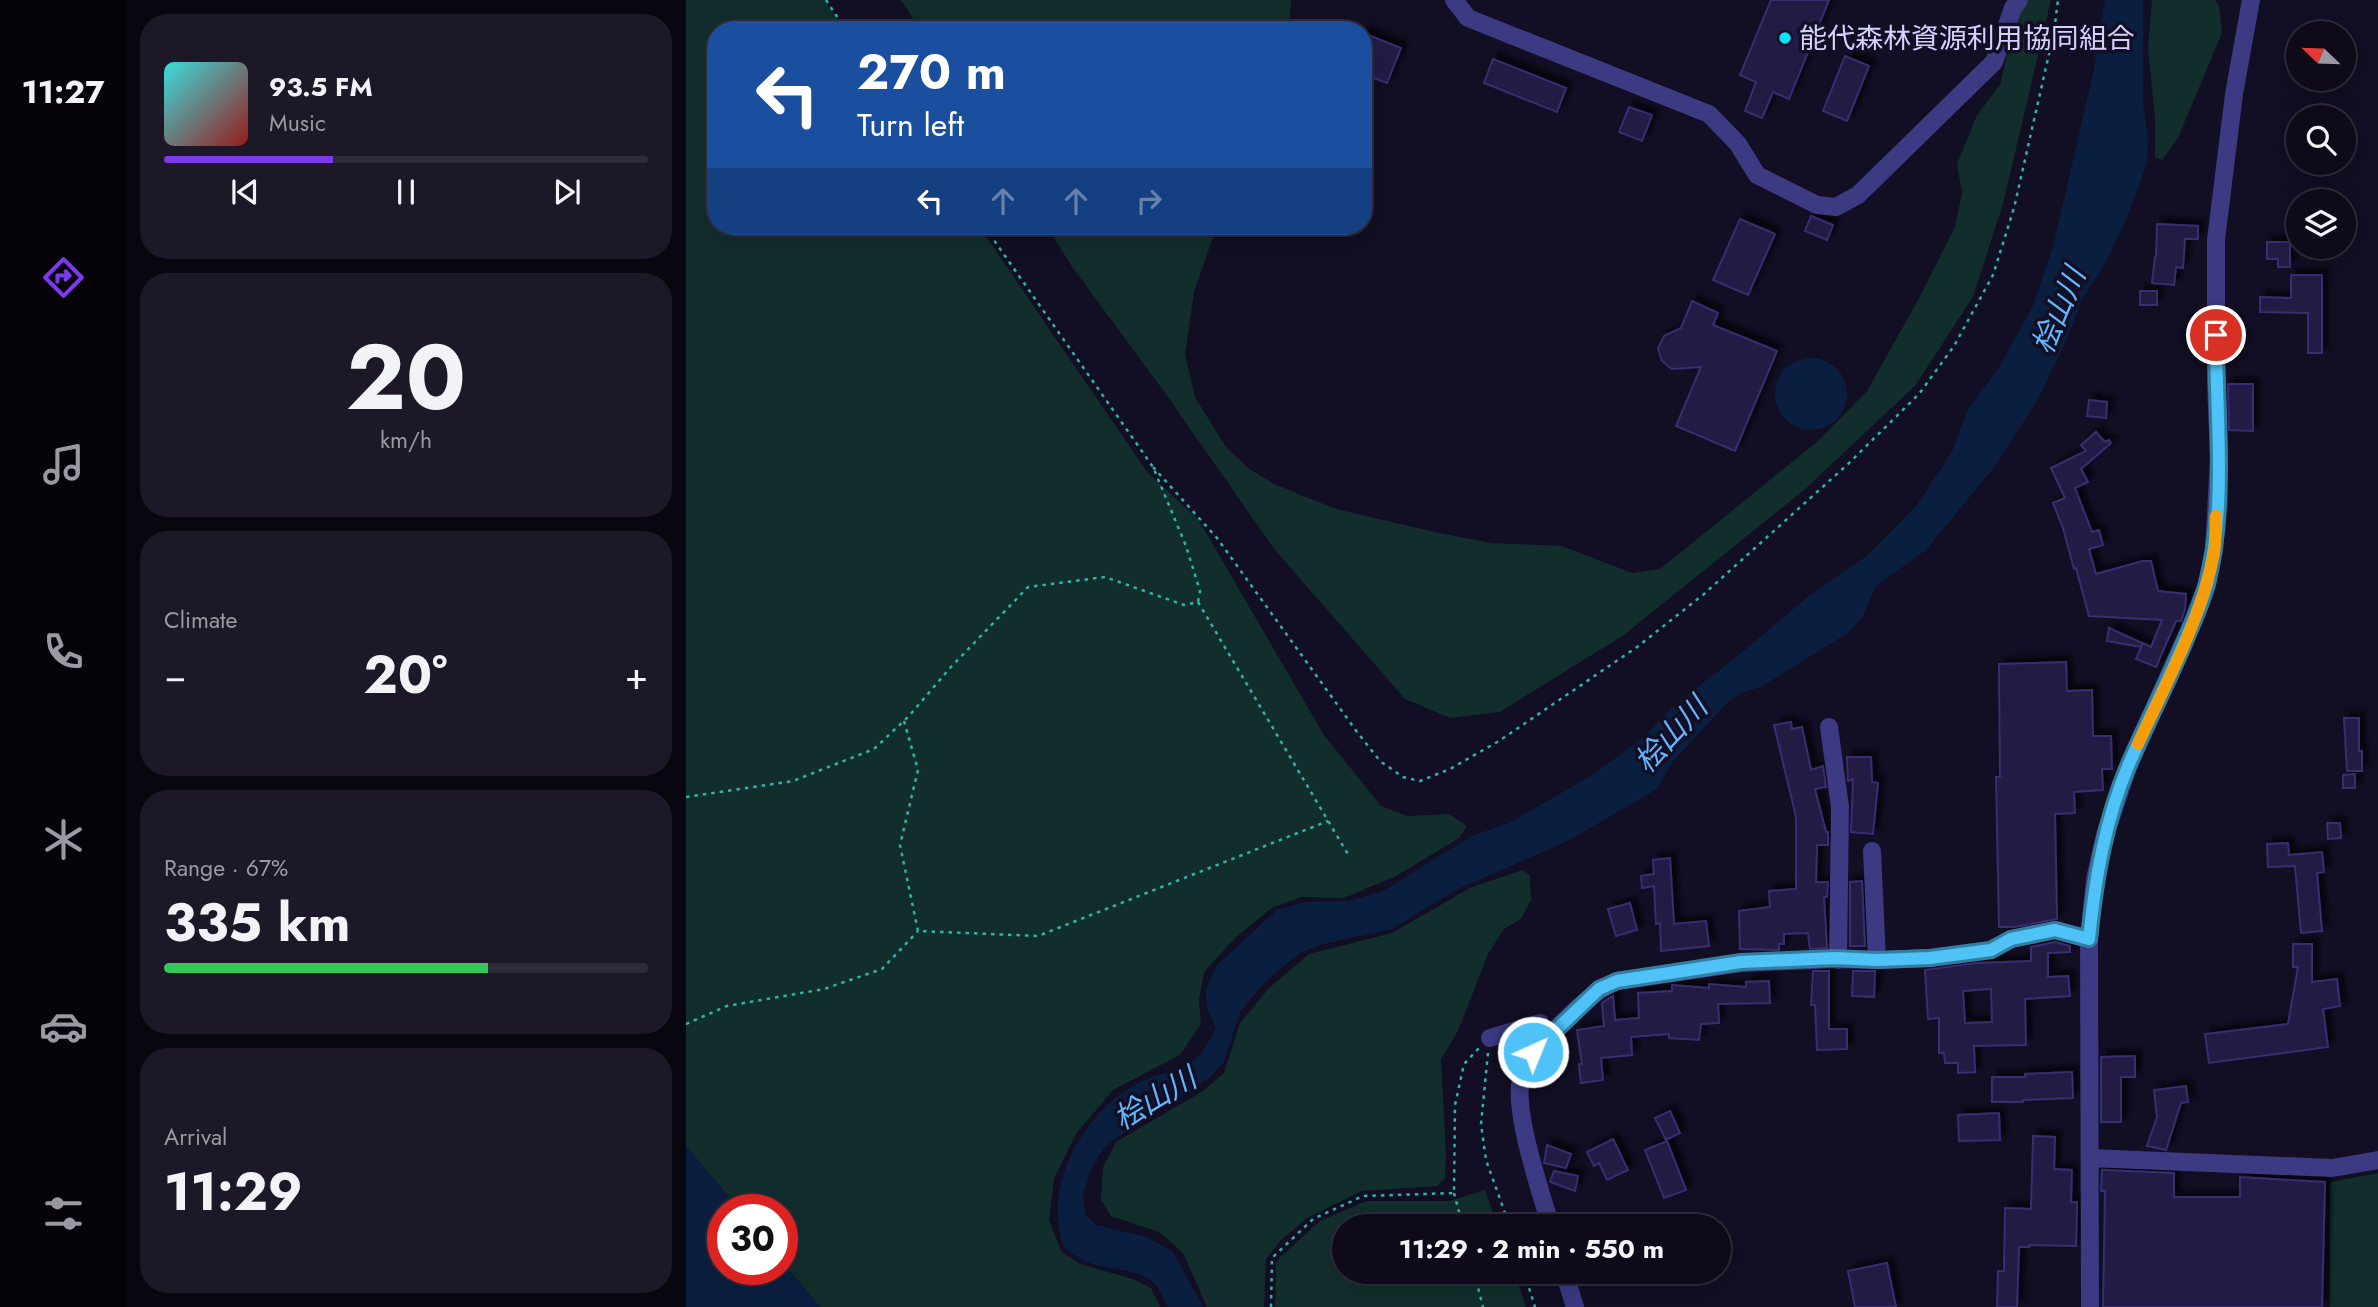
<!DOCTYPE html>
<meta charset="utf-8">
<style>
:root{--surface:#0e0a1a;--page:#1c1827;--text:#f1f3f6;--muted:#9b9aa2;--line:#2e2b39;--accent:#7c3aed}
body{margin:0;font-family:Jost,"Noto Sans JP",sans-serif;background:var(--page);color:var(--text);height:100vh;display:flex;flex-direction:column;font-size:26px;white-space:nowrap}
*{box-sizing:border-box;margin:0}
p{font-size:23px;color:var(--muted)}
.icon{flex:none;width:38px;height:38px;fill:none;stroke:currentColor;stroke-width:2;stroke-linecap:round;stroke-linejoin:round}
.map{position:relative;flex:1;overflow:hidden}
.drawer{display:flex;flex-direction:column;gap:14px;padding:14px;background:#08060e;width:560px}
.drawer>*{flex:none}
.hud{position:absolute;left:21px;top:21px;width:665px;height:214px;border-radius:28px;box-shadow:0 7px 28px #0002,0 0 0 2px var(--line);background:#1a4fa0;color:#fff;overflow:hidden}
.needle{width:46px;rotate:293deg}
.fabs{position:absolute;left:1600px;top:21px;display:grid;gap:14px}
.fabs a{display:grid;place-items:center;width:70px;height:70px;border-radius:50%;background:var(--surface);box-shadow:0 7px 28px #0002,0 0 0 2px var(--line);font-size:35px}
.speed{position:absolute;left:21px;top:1194px;display:flex;gap:14px;font-size:35px;font-weight:700;text-align:center}
.speed>*{display:grid;place-content:center;width:91px;height:91px;border-radius:50%;background:var(--surface);box-shadow:0 7px 28px #0002,0 0 0 2px var(--line);line-height:1}
.speed .limit{border:10px solid #d22;background:#fff;color:#111}
.pin{position:absolute;display:grid;place-items:center;width:60px;height:60px;color:#fff;margin:-30px;border:4px solid #fff;border-radius:50%;box-shadow:0 2px 7px #0007}
.me{position:absolute;width:77px;margin:-38px;rotate:44deg;stroke-linejoin:round;filter:drop-shadow(0 0 5px #0008)}
.turn{display:flex;align-items:center;gap:24px;height:147px;padding:0 35px;font-size:32px}
.turn .icon{width:91px;height:91px;stroke-width:2.5}
.turn b{display:block;font-size:49px;line-height:60px}
.lanes{display:flex;align-items:center;height:66px;padding:0 35px;background:#0003;justify-content:center;gap:35px;direction:ltr}
.lanes .off{opacity:.35}
.big{font-size:52px;font-weight:700;line-height:1.1}
.drawer .card{flex:1;display:flex;flex-direction:column;justify-content:center;gap:10px;min-width:0;padding:0 24px;border-radius:28px;background:var(--page)}
.drawer .dial{align-items:center;gap:0}
.dial b{font-size:91px;line-height:1}
.song{display:flex;align-items:center;gap:21px}
.cover{width:84px;height:84px;border-radius:10px;background:linear-gradient(135deg,hsl(180 70% 55%),hsl(0 70% 35%))}
.played{height:7px;border-radius:4px;background:linear-gradient(90deg,var(--accent) 35%,var(--line) 35%)}
.keys{display:flex;justify-content:space-around;direction:ltr}
.heat{display:flex;justify-content:space-between;align-items:center;font-size:38px;direction:ltr}
.charge{height:10px;border-radius:5px;background:linear-gradient(90deg,#34c759 67%,var(--line) 0)}
.trip{position:absolute;left:646px;top:1214px;width:399px;height:70px;border-radius:35px;background:var(--surface);box-shadow:0 7px 28px #0002,0 0 0 2px var(--line);font-weight:700;line-height:70px;text-align:center}
main{display:flex;flex:1;min-height:0}
.menu{display:flex;flex-direction:column;width:126px;justify-content:space-around;align-items:center;background:#06040a;color:var(--muted)}
.menu .icon{width:49px;height:49px}
.menu .current{color:var(--accent)}
.menu b{font-size:32px;color:var(--text)}
.map>svg:first-child{display:block}
.green{fill:#112d2c}
.water{fill:#0a1f40}
.building{fill:#221a44;stroke:#392d70;stroke-width:2;fill-rule:evenodd;filter:url(#shadow)}
.lines{fill:none;stroke-linecap:round;stroke-linejoin:round}
.path{stroke:#2fb4aa;stroke-width:2.5;stroke-dasharray:3.5 5;stroke-linecap:butt}
.minor{stroke:#3b3a82;stroke-width:18}
.route-casing{stroke:#337fa1;stroke-width:18}
.route{stroke:#4fc3f7;stroke-width:12}
.slow{stroke:#f59e0b;stroke-width:12}
.poi-dot{fill:#02e4f9;stroke:#120e23;stroke-width:2.5}
.labels{text-anchor:middle;stroke-width:7;stroke-linejoin:round;paint-order:stroke}
.poi-label{font-size:28px;fill:#d5d1ff;stroke:#120e23;text-anchor:start}
.water-label{font-size:30px;font-style:italic;fill:#60b7fe;stroke:#120e23}
</style>
<main>
<nav class="menu">
<b>11:27</b>
<svg class="icon current" aria-label="directions" viewBox="0 0 24 24"><path d="M12 3l9 9-9 9-9-9zM9 14v-3h6M13 9l2 2-2 2"/></svg>
<svg class="icon" aria-label="music" viewBox="0 0 24 24"><path d="M9 18V5l10-2v13"/><circle cx="6" cy="18" r="3"/><circle cx="16" cy="16" r="3"/></svg>
<svg class="icon" aria-label="phone" viewBox="0 0 24 24"><path d="M5 4h4l2 5-3 2q2 4 5 5l2-3 5 2v4C11 20 4 13 5 4z"/></svg>
<svg class="icon" aria-label="climate" viewBox="0 0 24 24"><path d="M12 3v18M4 7l16 10M4 17L20 7"/></svg>
<svg class="icon" aria-label="car" viewBox="0 0 24 24"><path d="M5 17H2v-5l4-1 3-4h7l3 4 3 1v5h-3M9 17h6M6 11h13"/><circle cx="7" cy="17" r="2"/><circle cx="17" cy="17" r="2"/></svg>
<svg class="icon" aria-label="filters" viewBox="0 0 24 24"><path d="M4 7h16M4 17h16"/><circle cx="9" cy="7" r="2"/><circle cx="15" cy="17" r="2"/></svg>
</nav>
<section class="drawer">
<div class="card">
<div class="song"><i class="cover"></i><div><b>93.5 FM</b><p>Music</p></div></div>
<div class="played"></div>
<div class="keys"><svg class="icon" aria-label="previous" viewBox="0 0 24 24"><path d="M18 5L8 12l10 7zM5 5v14"/></svg><svg class="icon" aria-label="pause" viewBox="0 0 24 24"><path d="M8 5v14M16 5v14"/></svg><svg class="icon" aria-label="next" viewBox="0 0 24 24"><path d="M6 5l10 7-10 7zM19 5v14"/></svg></div>
</div>
<div class="card dial"><b>20</b><p>km/h</p></div>
<div class="card"><p>Climate</p>
<div class="heat"><a>−</a><b class="big">20°</b><a>+</a></div>
</div>
<div class="card"><p>Range · 67%</p><b class="big">335 km</b><div class="charge"></div></div>
<div class="card"><p>Arrival</p><b class="big">11:29</b></div>
</section>
<div class="map">
<svg width="1692" height="1307" viewBox="0 0 1692 1307">
<defs>
<filter id="shadow"><feDropShadow dx="6" dy="-6" stdDeviation="2" flood-color="#0009"/></filter>
</defs>
<rect width="100%" height="100%" fill="#120e23"/>
<path class="green" d="M0,0H139L159,30H30V226H293L461,472L512,519L638,735L695,806L722,816L763,814L781,826L773,838L710,876L658,898L616,897L587,907L550,937L518,972L513,1000L515,1024L494,1055L427,1090L390,1134L368,1179L363,1220L375,1251L394,1264L447,1279L465,1288L474,1307H134L96,1262V1209H53L0,1146Z
M215,0H605L604,19L600,30H234Z
M1341,0H1365L1317,204L1287,297L1229,386L1118,490L938,635L814,712L764,718L719,699L589,550L479,393L387,268L360,226H531L508,292L499,355L509,397L540,447L562,468L588,484L650,509L753,533L806,543L876,546L946,573L974,569L1132,441L1181,391L1231,302L1269,227L1276,193L1271,164L1291,115L1314,85L1329,20Z
M1466,0H1529L1533,6L1536,33L1492,138L1476,160L1469,157V119L1462,47Z
M836,870L844,875L845,900L835,919L818,929L802,954L772,1031L755,1059L760,1156L759,1179L751,1186L676,1191L621,1218L595,1240L580,1259L578,1307H521L497,1253L473,1232L425,1216L415,1200L417,1167L430,1142L517,1091L538,1073L554,1023L583,988L623,954L706,933L784,888Z
M1692,1173V1307H1644V1182Z
M799,1190L812,1227H658V1272H828L840,1307H589L590,1261L634,1221L680,1201H763Z"/>
<path class="water" d="M1419,0H1457V103L1462,140L1461,163L1440,220L1419,264L1395,301L1381,339L1351,401L1309,466L1240,550L1190,586L1176,618L1162,633L1075,687L1055,693L1042,702L987,761L971,789L882,841L776,887L705,929L637,944L614,953L579,982L554,1012L538,1062L524,1077L493,1099L423,1142L407,1164L397,1194L399,1214L410,1225L461,1237L487,1252L517,1307H482C478,1300 474,1290 469,1284C451,1264 402,1273 381,1249C372,1240 372,1220 372,1208C371,1163 408,1108 447,1086C488,1063 506,1079 530,1028L521,1008L520,989L530,966L591,910L619,902L664,901L697,891L786,836L825,822L903,777L956,739L991,703L1048,659L1124,595L1182,555L1231,505L1266,452L1282,409L1313,367L1346,308L1367,247L1408,69Z
M1089 394a36 36 0 1 1 72 0a36 36 0 1 1-72 0Z
M0,1146L53,1209H37V1269H96V1262L134,1307H0Z"/>
<path class="building" d="M1085,0H1143L1103,99L1087,92L1076,118L1059,111L1070,82L1054,75Z
M677,33L715,48L701,83L677,74Z
M1159,56L1183,66L1161,121L1137,111Z
M807,59L880,88L871,112L798,83Z
M943,107L966,115L956,141L933,132Z
M1125,216L1147,225L1141,240L1119,231Z
M1054,219L1089,234L1062,295L1027,280Z
M1471,224L1512,226V239H1499L1497,268L1490,267L1488,285L1466,283L1469,257H1470Z
M1581,242H1604V267H1592V259H1581Z
M1605,275H1636V353H1622V313L1574,312V297L1605,298Z
M1454,291H1471V305H1454Z
M1006,301L1032,313L1027,325L1091,351L1049,451L990,426L1015,367L986,369L976,361L972,348L978,336L995,328Z
M1542,384H1567V431L1543,430Z
M1403,400L1421,402L1420,418L1401,416Z
M1410,432L1419,442L1423,440L1425,443L1395,469L1402,482L1389,488L1406,532L1413,530L1417,545L1403,549L1410,574L1457,561H1465L1472,591L1500,594L1499,609L1495,621H1490L1470,667L1450,659L1457,643L1465,647L1476,620L1403,616L1390,568L1388,569L1377,528L1367,503L1379,498L1365,468L1400,451L1395,445Z
M1423,628L1456,643L1455,647L1421,641Z
M1380,662L1381,691L1406,690L1407,736H1425L1426,769H1416L1417,790L1388,792L1389,813L1369,814L1371,919L1328,927H1313L1310,777H1314L1313,664Z
M1658,718H1673V751H1676V771H1661Z
M1105,722L1106,729L1116,727L1125,770L1137,766L1140,787L1129,789L1140,832H1142V845H1131L1130,882H1142L1141,897H1138L1141,948L1124,949L1122,933L1098,934V944H1093V950L1054,949L1053,911L1084,907L1083,891L1110,889V817L1088,725Z
M1161,757H1185L1186,782L1192,783L1187,834L1165,832L1167,779L1162,781Z
M1669,774V788H1657V775Z
M1641,823H1654L1655,838L1642,839Z
M1602,843L1603,855L1636,852L1638,872L1631,873L1636,931L1615,933L1609,866L1582,867L1581,844Z
M984,858L988,924L1020,921L1023,946L975,951L974,923L970,924L968,886L956,888L955,876L968,874L967,860Z
M1176,881L1179,946H1164V882Z
M944,903L951,930L930,936L922,909Z
M1369,942L1384,946V952L1362,953V977L1382,976L1384,996L1339,999L1340,1045L1288,1046L1289,1072L1272,1073V1063H1259L1258,1053H1253V1018L1242,1019L1239,970L1291,963L1345,961V947ZM1305,989L1306,1022L1279,1023L1277,991Z
M1607,944H1626V982L1651,979L1654,1006L1637,1009L1642,1047L1523,1063L1519,1034L1602,1024L1612,967H1607Z
M1127,971H1143V1029H1161V1049L1131,1050L1129,1005H1125Z
M1167,971H1189L1188,997L1166,996Z
M1083,981L1084,1003L1032,1004L1033,1023L1015,1024L1013,1040L983,1038V1034L945,1037L946,1055L915,1058L917,1080L895,1083L893,1064H896L891,1030L918,1026L916,1003L927,996L929,1020L953,1018L952,993L986,991V985L1023,988V984L1060,987V982Z
M1449,1056V1077H1435V1122H1415V1057Z
M1386,1072L1387,1098L1337,1100V1102H1306V1077H1339V1074Z
M1500,1086L1502,1102L1495,1103L1480,1150L1461,1146L1471,1117L1468,1090Z
M984,1111L994,1133L980,1140L969,1118Z
M1313,1113L1314,1140L1273,1141L1272,1115Z
M1347,1136L1369,1137L1368,1169L1386,1170L1385,1202H1391L1390,1246L1343,1245V1247H1333L1331,1307H1311L1312,1271H1318L1319,1208L1345,1209Z
M927,1139L942,1170L921,1180L913,1163L908,1166L901,1152Z
M981,1141L1000,1190L978,1198L959,1150Z
M861,1145L885,1154L880,1168L858,1163Z
M1416,1170L1488,1173V1197H1554V1177L1639,1182L1636,1307H1417L1419,1191H1415Z
M868,1171L892,1176L889,1191L864,1182Z
M1201,1263L1210,1307H1169L1162,1271Z"/>
<g class="lines">
<path class="path" d="M140,0L160,30
M467,467L531,538L671,732L694,761L717,777L734,781L764,769L813,741L951,647L1018,594L1162,464L1233,394L1268,346L1307,275L1328,208L1368,32L1372,0
M512,602L663,856
M218,721L232,770L214,845L232,931L352,936L642,821
M0,797L107,781L188,749L223,716L264,668L342,587L419,577L498,605L512,602L514,591L500,546L467,467L298,226
M0,1024L41,1006L138,989L196,969L232,931
M802,1053L795,1124L800,1160L824,1227
M768,1193L777,1227
M788,1272L797,1307
M838,1272L849,1307
M585,1307L586,1258L627,1219L677,1196L768,1193L769,1105L778,1064L794,1047"/>
<path class="minor" d="M768,0L782,18L1023,114L1052,144L1071,175L1131,205L1150,207L1172,195L1308,62L1327,8L1333,0
M1143,727L1154,807L1152,960
M1186,851L1191,960
M804,1038L854,1023L861,1038
M1404,1158L1646,1168L1692,1160
M865,1227C855,1193 827,1111 835,1079C841,1056 859,1039 876,1023C894,1006 908,991 931,981L1055,963L1149,959L1191,960L1244,958L1305,950L1325,939L1369,930L1403,939
M878,1272L889,1307
M1404,1307L1403,939L1409,879L1419,835L1442,767L1505,626L1520,587L1528,550L1533,458L1530,383V240L1548,94L1565,0"/>
</g>
<g class="lines">
<defs>
<path id="route" d="M847,1052L913,989L931,981L1055,962L1149,958L1191,960L1244,958L1305,950L1325,939L1369,930L1403,939C1409,879 1419,820 1443,764C1462,720 1484,678 1502,634C1509,618 1516,601 1521,584C1541,505 1530,416 1530,335"/>
</defs>
<use href="#route" class="route-casing"/>
<use href="#route" class="route"/>
<path class="slow" d="M1452,744C1480,683 1515,620 1528,553C1530,541 1529,528 1530,516"/>
</g>
<circle class="poi-dot" cx="1099" cy="38" r="7"/>
<g class="labels">
<g class="poi-label">
<text x="1113" y="48">能代森林資源利用協同組合</text>
</g>
<g class="water-label">
<text transform="translate(1373 311) rotate(-67)" y="10">桧山川</text>
<text transform="translate(985 735) rotate(-47)" y="10">桧山川</text>
<text transform="translate(469 1099) rotate(-31)" y="10">桧山川</text>
</g>
</g>
</svg>
<div class="fabs">
<a><svg class="needle" viewBox="-14 -14 28 28"><path d="M0-13l5 13h-10z" fill="#e53935"/><path d="M0 13l5-13h-10z" fill="#9b9aa2"/></svg></a>
<a><svg class="icon" aria-label="search" viewBox="0 0 24 24"><circle cx="10" cy="10" r="6"/><path d="M15 15l6 6"/></svg></a>
<a><svg class="icon" aria-label="layers" viewBox="0 0 24 24"><path d="M12 4l9 5-9 5-9-5zM3 14l9 5 9-5"/></svg></a>
</div>
<div class="speed"><div class="limit">30</div></div>
<div class="pin" style="left:1530px;top:335px;background:#d93025"><svg class="icon" aria-label="arrive" viewBox="0 0 24 24"><path d="M6 21V4h12l-3 4 3 4H6"/></svg></div>
<svg class="me" style="left:847px;top:1052px" viewBox="-20 -20 40 40"><circle r="17" fill="#4fc3f7" stroke="#fff" stroke-width="3"/><path d="M0-11L8 9 0 5-8 9z" fill="#fff"/></svg>
<div class="trip">11:29 · 2 min · 550 m</div>
<div class="hud">
<div class="turn"><svg class="icon" aria-label="left" viewBox="0 0 24 24"><path d="M17 20v-9H6M10 6l-5 5 5 5"/></svg><div><b>270 m</b>Turn left</div></div>
<div class="lanes"><svg class="icon" aria-label="left" viewBox="0 0 24 24"><path d="M17 20v-9H6M10 6l-5 5 5 5"/></svg><svg class="icon off" aria-label="ahead" viewBox="0 0 24 24"><path d="M12 20V5M6 11l6-6 6 6"/></svg><svg class="icon off" aria-label="ahead" viewBox="0 0 24 24"><path d="M12 20V5M6 11l6-6 6 6"/></svg><svg class="icon off" aria-label="right" viewBox="0 0 24 24"><path d="M7 20v-9h11M14 6l5 5-5 5"/></svg></div>
</div>
</div>
</main>
